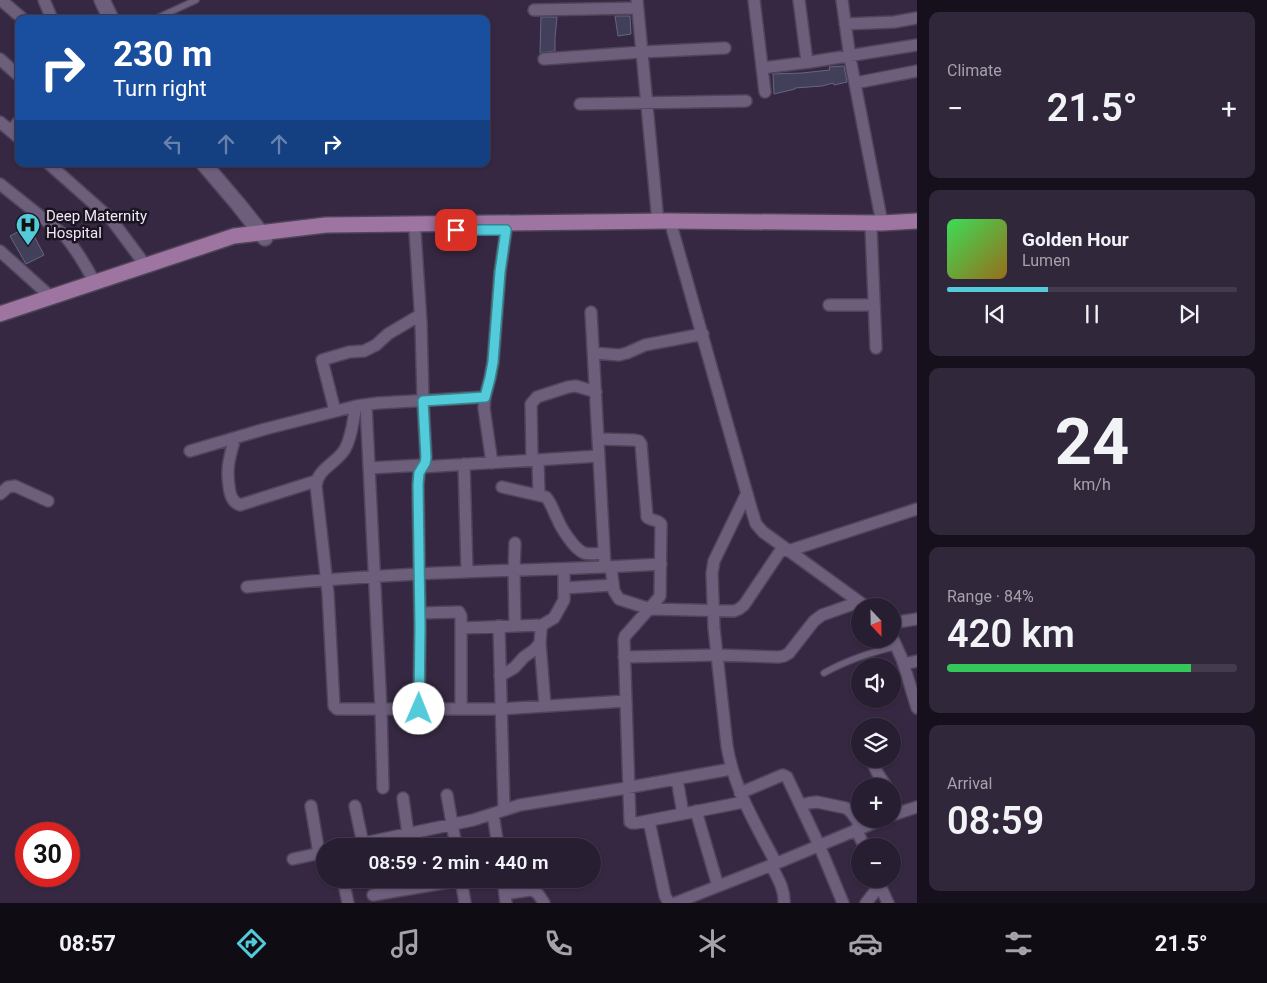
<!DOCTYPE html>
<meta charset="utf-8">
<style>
:root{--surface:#281e32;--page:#30273a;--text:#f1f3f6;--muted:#a5a2ac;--line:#443c4d;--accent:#53cbda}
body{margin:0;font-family:Roboto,sans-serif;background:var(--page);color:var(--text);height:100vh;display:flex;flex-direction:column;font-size:19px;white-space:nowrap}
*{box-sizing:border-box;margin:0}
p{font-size:16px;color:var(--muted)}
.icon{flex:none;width:28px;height:28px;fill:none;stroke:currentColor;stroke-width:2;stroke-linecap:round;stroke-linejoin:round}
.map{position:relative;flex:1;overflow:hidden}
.side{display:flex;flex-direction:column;gap:12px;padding:12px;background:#16101c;width:350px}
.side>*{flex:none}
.banner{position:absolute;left:15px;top:15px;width:475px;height:152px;border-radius:10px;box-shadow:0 1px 4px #0004,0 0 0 1px var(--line);background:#1a4fa0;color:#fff;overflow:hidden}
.needle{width:32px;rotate:158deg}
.fabs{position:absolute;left:851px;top:598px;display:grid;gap:10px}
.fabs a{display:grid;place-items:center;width:50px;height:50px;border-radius:50%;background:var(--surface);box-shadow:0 1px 4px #0004,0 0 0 1px var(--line);font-size:25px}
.speed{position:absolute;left:15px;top:822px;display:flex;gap:10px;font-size:25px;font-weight:700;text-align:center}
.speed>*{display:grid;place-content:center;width:65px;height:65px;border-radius:50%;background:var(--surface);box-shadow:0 1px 4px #0004,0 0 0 1px var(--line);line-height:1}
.speed .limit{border:8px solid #d22;background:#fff;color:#111}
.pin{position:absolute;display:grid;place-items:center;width:42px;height:42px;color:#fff;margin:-21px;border-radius:10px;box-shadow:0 2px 8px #0006}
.me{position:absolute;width:55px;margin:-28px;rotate:1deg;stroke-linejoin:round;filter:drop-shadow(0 0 4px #0008)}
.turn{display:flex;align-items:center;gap:18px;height:105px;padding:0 15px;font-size:22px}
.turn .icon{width:65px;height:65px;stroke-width:2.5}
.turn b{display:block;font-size:35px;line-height:42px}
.lanes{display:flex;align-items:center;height:48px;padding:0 15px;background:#0003;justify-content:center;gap:25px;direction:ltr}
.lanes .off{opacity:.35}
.big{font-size:38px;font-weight:600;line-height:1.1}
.side .widget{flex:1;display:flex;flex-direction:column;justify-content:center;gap:8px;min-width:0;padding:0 18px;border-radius:10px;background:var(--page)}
.side .dial{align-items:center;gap:0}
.dial b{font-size:65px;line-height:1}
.song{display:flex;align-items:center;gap:15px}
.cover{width:60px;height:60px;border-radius:8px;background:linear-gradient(135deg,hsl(130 70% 55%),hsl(40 70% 35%))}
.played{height:5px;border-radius:2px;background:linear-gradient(90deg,var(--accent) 35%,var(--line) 35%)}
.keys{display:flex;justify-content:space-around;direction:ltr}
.heat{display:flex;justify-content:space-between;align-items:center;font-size:28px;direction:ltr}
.charge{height:8px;border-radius:4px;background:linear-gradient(90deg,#34c759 84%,var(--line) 0)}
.trip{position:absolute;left:316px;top:838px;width:285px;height:50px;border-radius:25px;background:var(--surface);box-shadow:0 1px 4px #0004,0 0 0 1px var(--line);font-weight:600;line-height:50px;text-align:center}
.menu{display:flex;height:80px;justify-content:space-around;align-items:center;background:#100c14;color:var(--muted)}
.menu .icon{width:35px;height:35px}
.menu .current{color:var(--accent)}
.menu b{font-size:22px;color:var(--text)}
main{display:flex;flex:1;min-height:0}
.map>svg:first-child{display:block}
.building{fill:#423f5b;stroke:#676584}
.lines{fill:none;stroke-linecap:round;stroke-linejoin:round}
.lane-casing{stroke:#4f445a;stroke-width:8}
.street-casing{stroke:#4f445a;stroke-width:14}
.secondary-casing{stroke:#4f445a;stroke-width:18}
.primary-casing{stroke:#4f445a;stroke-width:18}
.lane{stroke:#6d5e7b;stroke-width:5.5}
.street{stroke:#6d5e7b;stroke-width:11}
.secondary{stroke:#6d5e7b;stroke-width:15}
.primary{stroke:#9e74a1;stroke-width:15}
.route-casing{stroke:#36848e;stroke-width:12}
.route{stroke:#53cbda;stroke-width:9}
.labels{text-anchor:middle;stroke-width:5;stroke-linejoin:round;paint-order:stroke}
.poi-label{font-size:15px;fill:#efe7f7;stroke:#1a1420;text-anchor:start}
</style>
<main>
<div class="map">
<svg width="917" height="903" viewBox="0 0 917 903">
<rect width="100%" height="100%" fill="#362842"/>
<path class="building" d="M615,16H630L631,34L618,36Z
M541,17H557L555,37V51L540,53Z
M844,66L847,82L834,85L833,83L822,86L795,88V89L774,94L773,74L802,73L830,70L829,67Z
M29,226L44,255L26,264L10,236Z"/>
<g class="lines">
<defs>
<path id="lane" d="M155,19L196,0
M824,673C847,660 872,652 897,646"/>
<path id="street" d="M1,0L23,19
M44,0L52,19
M637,0L658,222
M754,0L765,92
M799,0L807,62
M842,0L850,58L882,223
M534,10L638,8
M845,24L894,22L917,18
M0,59L19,76
M544,59L642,52L725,48
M762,68L810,62L917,45
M855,83L917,71
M580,104L746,101
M0,122L19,138
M11,131L19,121
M49,164L111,219L146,266
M0,184L64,235C77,250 86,266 95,283
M670,221L751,508L756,524L763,532L865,606
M871,227L876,348
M415,231L421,323L423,401L426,457L425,463L419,473L418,485L420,626L419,709
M0,251L51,297
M829,305H874
M591,312L605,567
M594,353L619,355L627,353L645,345L703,334
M366,405L381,709L383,788
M356,406C353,420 352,437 345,449C337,463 317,469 316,486L328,593L334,706L337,709H501L626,701
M335,411L322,360L349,352L364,351L376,345L388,334L420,315
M235,438C230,456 226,467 229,486C230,495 232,502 240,505L316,481
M598,439L634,440L639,441L641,444L647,517C651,521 657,519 661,524L660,596L657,600L625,636L624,640L630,822L632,823H636L744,802
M190,451L265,429L356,406L378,403L485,397
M532,460L531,404L537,397L568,387L576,386L596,392
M538,460L539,495
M492,463L484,408L485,397L490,378L493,362L500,272L506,230
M464,464L467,572
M422,467L599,456
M369,468L423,465
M502,487L546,497C552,504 553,511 557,518C561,528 574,549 584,553C590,555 598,553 604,553
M747,493L714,561L712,573L714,628L727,746C734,789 756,825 776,863
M0,494L8,487L15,486L48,501
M515,543L514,571L515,626
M788,551L917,509
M611,567L614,591L619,599L650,609L734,611L739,609L744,605L783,547
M247,587C304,581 361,577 418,574C499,570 580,569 661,564
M564,588L613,585
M420,613L459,612L461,616V709
M892,623L917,619
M499,626L504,810
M461,628L542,625
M892,637L902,659L917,708
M624,657L717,655L779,657L784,656L789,653L814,621L822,615L859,602
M904,664L917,661
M500,676L514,668L524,657L534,650L540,643
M545,706L540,643L541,629L542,625L554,618L564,600V569
M871,759L878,774L886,786
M677,779L683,814
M740,793L780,776L783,775L787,777L819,845L843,903
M447,795L456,846
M403,798L408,834
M801,805L809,803L817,802L846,808L851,812L862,827
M311,806L319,853
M355,806L363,844
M696,811L718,886
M493,814L498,846
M892,815L917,807
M649,821L665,896L668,901L671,903
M856,829L864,846
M350,846L473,820L520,805L620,789L731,769
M293,859L325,852
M771,865C777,877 785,889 784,903
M343,879L348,903
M461,879L465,903
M503,879L506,903
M877,879L888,903
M505,894L530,890C538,891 540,897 544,903
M373,895L461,880
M675,903L782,861L883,819
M866,903L880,885"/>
<path id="secondary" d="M102,0L111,19
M204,164L238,204L265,238"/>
<path id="primary" d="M0,314L234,236L326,225L670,221L882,223L917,221"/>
</defs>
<use href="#lane" class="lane-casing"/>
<use href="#street" class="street-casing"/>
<use href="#secondary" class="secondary-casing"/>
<use href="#primary" class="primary-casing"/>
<use href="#lane" class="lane"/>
<use href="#street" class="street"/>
<use href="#secondary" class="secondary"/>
<use href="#primary" class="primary"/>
</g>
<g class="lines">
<defs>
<path id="route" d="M419,709L420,626L418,485L419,473L425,463L426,458L423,401L485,397L490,378L493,362L500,272L506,230H456"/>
</defs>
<use href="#route" class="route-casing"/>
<use href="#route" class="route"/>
</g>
<defs>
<symbol id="hospital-pin" viewBox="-11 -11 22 30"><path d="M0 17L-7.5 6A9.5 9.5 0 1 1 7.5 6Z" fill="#53cbda" stroke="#1a1420"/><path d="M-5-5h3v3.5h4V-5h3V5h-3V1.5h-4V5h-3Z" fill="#111"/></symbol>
</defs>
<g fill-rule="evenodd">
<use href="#hospital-pin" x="14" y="211" width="28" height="38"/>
</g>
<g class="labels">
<g class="poi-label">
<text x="46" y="221">Deep Maternity<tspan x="46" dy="17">Hospital</tspan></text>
</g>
</g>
</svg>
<div class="fabs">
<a><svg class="needle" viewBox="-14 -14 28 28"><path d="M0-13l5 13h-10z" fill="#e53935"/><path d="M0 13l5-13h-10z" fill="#a5a2ac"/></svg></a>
<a><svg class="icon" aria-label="sound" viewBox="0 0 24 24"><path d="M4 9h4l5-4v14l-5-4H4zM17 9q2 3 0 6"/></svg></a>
<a><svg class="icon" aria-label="layers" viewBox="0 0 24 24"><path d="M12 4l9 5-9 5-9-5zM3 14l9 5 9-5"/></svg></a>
<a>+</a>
<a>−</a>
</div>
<div class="speed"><div class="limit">30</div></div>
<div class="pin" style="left:456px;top:230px;background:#d93025"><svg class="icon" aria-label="arrive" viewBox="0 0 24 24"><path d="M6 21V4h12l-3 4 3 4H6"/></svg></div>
<svg class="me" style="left:419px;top:709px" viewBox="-20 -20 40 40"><circle r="19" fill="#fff"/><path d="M0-13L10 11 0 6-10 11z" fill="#53cbda"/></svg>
<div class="trip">08:59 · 2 min · 440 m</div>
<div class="banner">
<div class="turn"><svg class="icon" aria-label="right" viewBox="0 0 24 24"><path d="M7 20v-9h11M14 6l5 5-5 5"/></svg><div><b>230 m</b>Turn right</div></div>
<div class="lanes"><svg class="icon off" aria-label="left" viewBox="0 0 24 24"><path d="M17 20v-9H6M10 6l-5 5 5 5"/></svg><svg class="icon off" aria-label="ahead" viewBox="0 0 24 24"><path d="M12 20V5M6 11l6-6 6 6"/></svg><svg class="icon off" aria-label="ahead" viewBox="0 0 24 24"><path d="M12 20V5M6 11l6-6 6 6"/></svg><svg class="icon" aria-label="right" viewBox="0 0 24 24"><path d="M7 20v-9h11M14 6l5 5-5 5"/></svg></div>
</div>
</div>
<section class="side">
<div class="widget"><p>Climate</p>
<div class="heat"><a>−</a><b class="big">21.5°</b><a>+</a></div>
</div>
<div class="widget">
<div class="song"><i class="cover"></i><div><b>Golden Hour</b><p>Lumen</p></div></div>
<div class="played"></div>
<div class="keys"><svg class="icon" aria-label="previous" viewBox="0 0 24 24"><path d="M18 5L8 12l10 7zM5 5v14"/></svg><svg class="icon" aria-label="pause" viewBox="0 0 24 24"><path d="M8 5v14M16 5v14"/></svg><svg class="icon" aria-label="next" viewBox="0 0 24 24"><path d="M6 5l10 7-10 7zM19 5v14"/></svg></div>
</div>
<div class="widget dial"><b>24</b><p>km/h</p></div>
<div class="widget"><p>Range · 84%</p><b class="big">420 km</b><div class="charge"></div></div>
<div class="widget"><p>Arrival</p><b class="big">08:59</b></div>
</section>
</main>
<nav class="menu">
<b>08:57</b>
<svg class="icon current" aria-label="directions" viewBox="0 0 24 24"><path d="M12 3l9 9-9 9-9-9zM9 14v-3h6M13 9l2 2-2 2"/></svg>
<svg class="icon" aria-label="music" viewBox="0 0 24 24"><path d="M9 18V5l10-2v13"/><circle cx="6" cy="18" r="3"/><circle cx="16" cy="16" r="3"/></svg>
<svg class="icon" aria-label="phone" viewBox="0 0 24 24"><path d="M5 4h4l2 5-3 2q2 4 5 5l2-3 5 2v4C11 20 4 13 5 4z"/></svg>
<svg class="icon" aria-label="climate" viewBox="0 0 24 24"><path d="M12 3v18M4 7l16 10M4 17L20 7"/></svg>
<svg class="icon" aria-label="car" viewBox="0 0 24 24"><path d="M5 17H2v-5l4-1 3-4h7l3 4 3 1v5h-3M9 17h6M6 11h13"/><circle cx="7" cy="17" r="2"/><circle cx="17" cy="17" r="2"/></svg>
<svg class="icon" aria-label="filters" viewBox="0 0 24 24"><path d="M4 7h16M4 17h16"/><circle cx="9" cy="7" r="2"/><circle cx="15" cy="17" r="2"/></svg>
<b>21.5°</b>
</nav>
